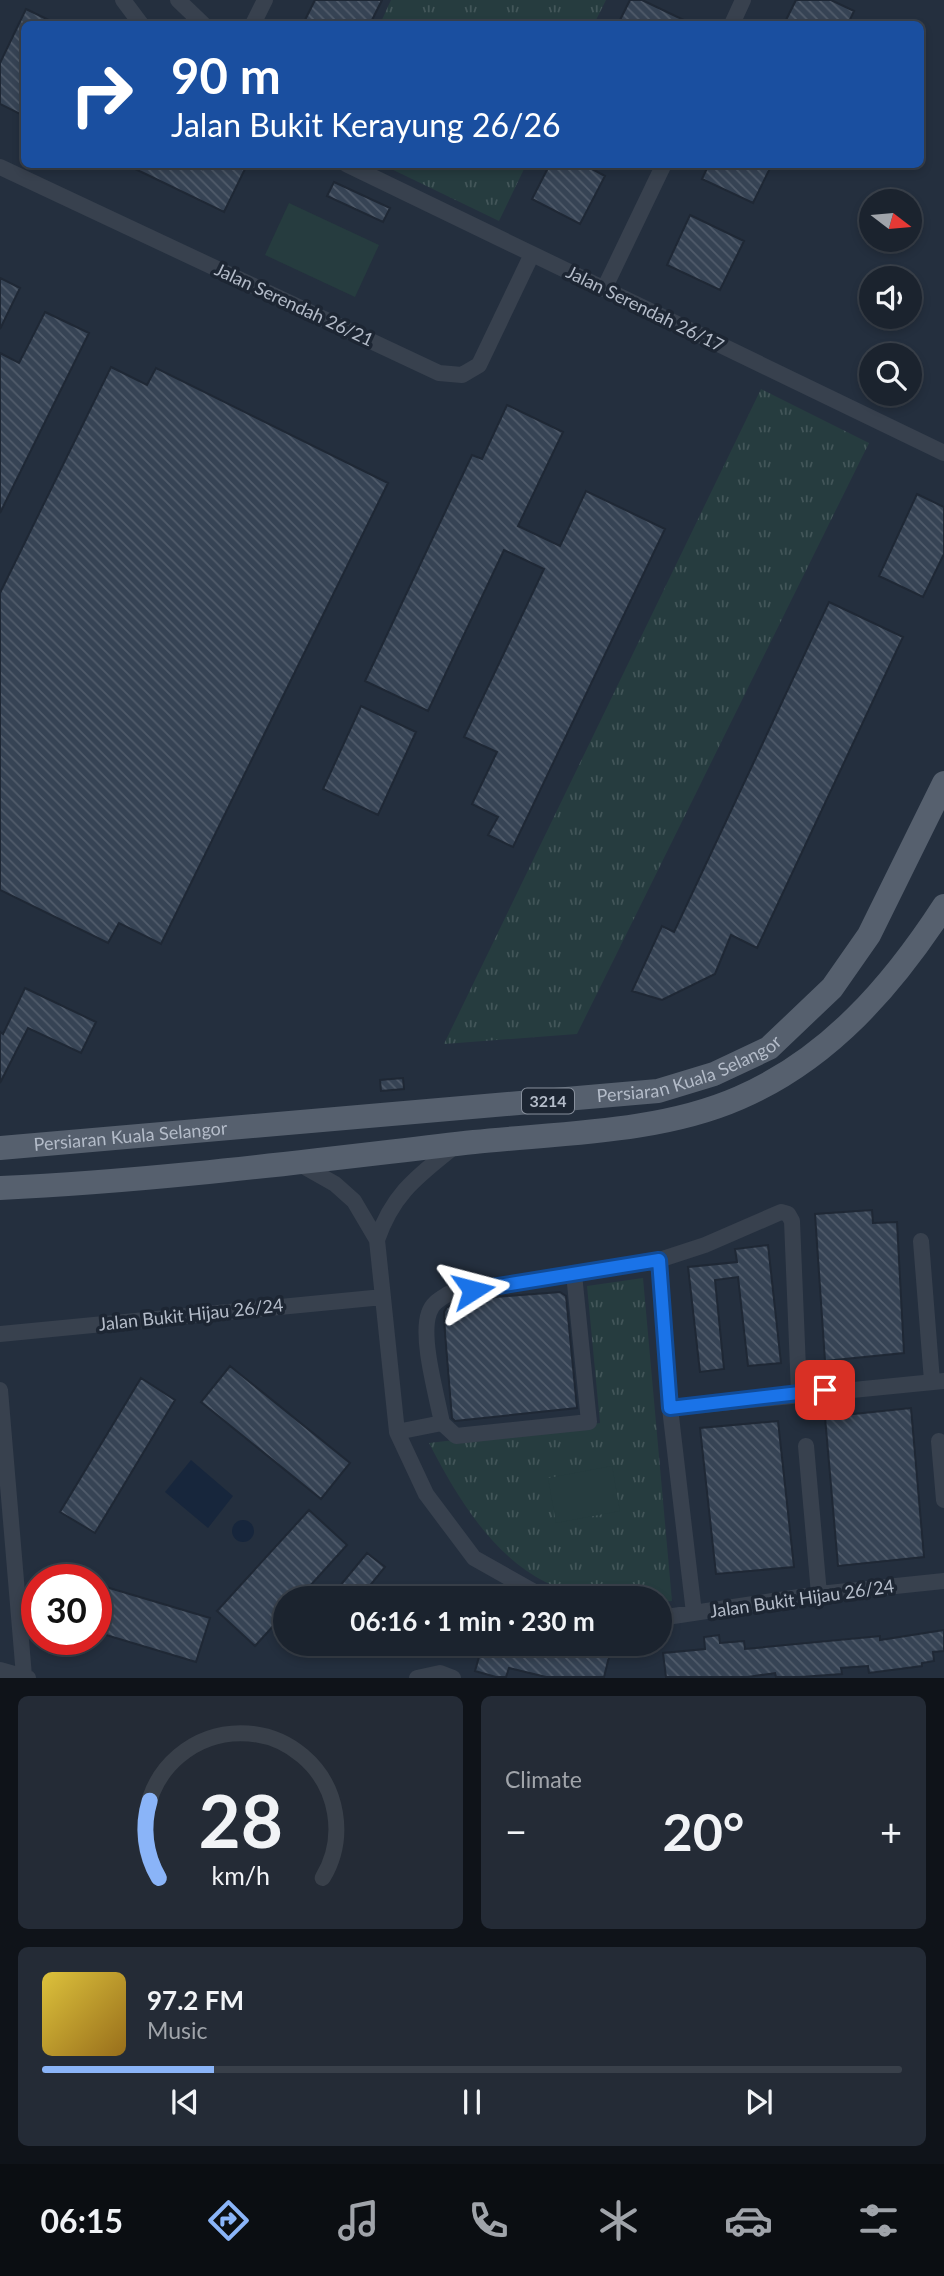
<!DOCTYPE html>
<meta charset="utf-8">
<style>
:root{--surface:#1b232e;--page:#242b36;--text:#f1f3f6;--muted:#a0a4aa;--line:#39404a;--accent:#8ab4f8}
body{margin:0;font-family:Lato,sans-serif;background:var(--page);color:var(--text);height:100vh;display:flex;flex-direction:column;font-size:26px;white-space:nowrap}
*{box-sizing:border-box;margin:0}
p{font-size:23px;color:var(--muted)}
.icon{flex:none;width:38px;height:38px;fill:none;stroke:currentColor;stroke-width:2;stroke-linecap:round;stroke-linejoin:round}
.map{position:relative;height:1678px;overflow:hidden}
.drawer{display:flex;flex-direction:column;gap:18px;padding:18px;background:#0f1319;flex:1}
.drawer>*{flex:none}
.top-card{position:absolute;left:21px;top:21px;width:903px;height:147px;border-radius:10px;box-shadow:0 4px 10px #0003,0 0 0 2px var(--line);background:#1a4fa0;color:#fff;overflow:hidden}
.needle{width:46px;rotate:106deg}
.tools{position:absolute;left:859px;top:189px;display:grid;gap:14px}
.tools a{display:grid;place-items:center;width:63px;height:63px;border-radius:50%;background:var(--surface);box-shadow:0 4px 10px #0003,0 0 0 2px var(--line);font-size:35px}
.speed{position:absolute;left:21px;top:1564px;display:flex;gap:14px;font-size:35px;font-weight:700;text-align:center}
.speed>*{display:grid;place-content:center;width:91px;height:91px;border-radius:50%;background:var(--surface);box-shadow:0 4px 10px #0003,0 0 0 2px var(--line);line-height:1}
.speed .limit{border:10px solid #d22;background:#fff;color:#111}
.pin{position:absolute;display:grid;place-items:center;width:60px;height:60px;color:#fff;margin:-30px;border-radius:14px;box-shadow:0 4px 10px #0006}
.me{position:absolute;width:77px;margin:-38px;rotate:81deg;stroke-linejoin:round;filter:drop-shadow(0 0 5px #0008)}
.turn{display:flex;align-items:center;gap:24px;height:147px;padding:0 35px;font-size:32px}
.turn .icon{width:91px;height:91px;stroke-width:2.5}
.turn b{display:block;font-size:49px;line-height:60px}
.big{font-size:52px;font-weight:700;line-height:1.1}
.drawer .card{flex:1;display:flex;flex-direction:column;justify-content:center;gap:10px;min-width:0;padding:0 24px;border-radius:10px;background:var(--page)}
.drawer .dial{align-items:center;gap:0}
.dial svg{height:182px;overflow:visible;fill:none;stroke:var(--line);stroke-width:7;stroke-linecap:round;text-anchor:middle}
.dial text{fill:var(--text);stroke:none}
.song{display:flex;align-items:center;gap:21px}
.cover{width:84px;height:84px;border-radius:10px;background:linear-gradient(135deg,hsl(50 70% 55%),hsl(40 70% 35%))}
.played{height:7px;border-radius:4px;background:linear-gradient(90deg,var(--accent) 20%,var(--line) 20%)}
.keys{display:flex;justify-content:space-around;direction:ltr}
.heat{display:flex;justify-content:space-between;align-items:center;font-size:38px;direction:ltr}
.drawer .tiles{flex:1;display:grid;gap:18px;grid-template-columns:1fr 1fr}
.card:last-child{grid-column:span 2}
.trip{position:absolute;left:273px;top:1586px;width:399px;height:70px;border-radius:35px;background:var(--surface);box-shadow:0 4px 10px #0003,0 0 0 2px var(--line);font-weight:700;line-height:70px;text-align:center}
.dock{display:flex;height:112px;justify-content:space-around;align-items:center;background:#0b0e12;color:var(--muted)}
.dock .icon{width:49px;height:49px}
.dock .active{color:var(--accent)}
.dock b{font-size:32px;color:var(--text)}
.map>svg:first-child{display:block}
.grass{fill:url(#grass-tufts)}
.pitch{fill:#263c3f}
.water{fill:#17263c}
.building{fill:url(#building-back-hatch);stroke:#1f2835;stroke-width:2}
.lines{fill:none;stroke-linecap:round;stroke-linejoin:round}
.minor{stroke:#38414e;stroke-width:16}
.primary{stroke:#56606e;stroke-width:24}
.route-casing{stroke:#114b97;stroke-width:18}
.route{stroke:#1a73e8;stroke-width:12}
.labels{text-anchor:middle;stroke-width:7;stroke-linejoin:round;paint-order:stroke}
.shield{fill:#1d2633;stroke:#878f9c;stroke-width:2}
.shield-label{font-size:16px;font-weight:bold;fill:#b4bcc9}
.street-label{font-size:18px;fill:#b4bcc9;stroke:#1d2633}
</style>
<div class="map">
<svg width="944" height="1678" viewBox="0 0 944 1678">
<defs>
<pattern id="grass-tufts" width="24" height="20" patternUnits="userSpaceOnUse" patternTransform="scale(1.75)"><rect width="24" height="20" fill="#263c3f"/><path d="M3 7l-1-3M5 7V3M7 7l1-3M15 17l-1-3M17 17v-4M19 17l1-3" fill="none" stroke="#435659"/></pattern>
<pattern id="building-back-hatch" width="6" height="6" patternUnits="userSpaceOnUse" patternTransform="scale(1.75)"><rect width="6" height="6" fill="#364354"/><path d="M-1 5l2 2M0 0l6 6M5-1l2 2" fill="none" stroke="#515c6b"/></pattern>
</defs>
<rect width="100%" height="100%" fill="#242f3e"/>
<path class="grass" d="M391,0H606L594,24H380Z
M383,165H526L499,221Z
M761,389L869,443L577,1034L444,1044Z
M643,1278L672,1601L660,1602V1598C637,1598 612,1601 590,1597C509,1583 464,1511 429,1443L600,1423L587,1286Z"/>
<path class="pitch" d="M289,203L379,245L355,297L265,255Z
M612,1466L620,1511L556,1523L548,1478Z"/>
<path class="water" d="M191,1460L233,1496L208,1528L165,1492Z
M232 1531a11 11 0 1 1 22 0a11 11 0 1 1-22 0Z"/>
<path class="building" d="M315,0H382L370,24H303Z
M630,0H642L692,24H618Z
M796,0H831L854,11L848,24H784Z
M26,9L57,24H24V116L0,104V63Z
M125,164H193L202,169L204,164H236L245,169L224,212Z
M550,164H583L605,176L580,224L532,199Z
M709,164H772L753,203L702,179Z
M334,182L390,208L383,222L327,196Z
M690,215L744,241L720,290L667,265Z
M0,278L20,288L0,329Z
M45,312L89,333L0,513V353L19,363Z
M111,367L147,385L156,368L388,483L161,944L119,923L108,943L0,890V593Z
M507,405L563,432L518,526L560,546L586,491L665,529L513,847L488,835L498,817L472,804L497,752L464,737L544,569L504,550L428,711L365,681L472,455L482,459Z
M917,494L944,507V554L923,597L879,576Z
M829,602L903,637L757,948L731,935L715,974L662,1000L632,991L662,926L674,932Z
M361,706L416,732L378,815L323,789Z
M25,988L96,1022L81,1053L28,1028L0,1083V1032L3,1034Z
M403,1078L404,1089L381,1091L380,1080Z
M872,1210L873,1223L897,1222L904,1353L825,1361L815,1214Z
M768,1245L781,1363L748,1366L738,1277L715,1280L724,1369L700,1372L688,1267L737,1262L735,1249Z
M560,1292L566,1296L577,1408L455,1421L452,1418L445,1333L444,1312L447,1307L495,1297Z
M230,1366L350,1463L321,1499L201,1402Z
M141,1378L175,1400L95,1533L60,1512Z
M911,1408L924,1557L838,1566L825,1417Z
M778,1421L794,1567L716,1574L700,1428Z
M309,1510L347,1545L299,1598H285V1613L255,1646L217,1611Z
M367,1553L385,1567L360,1598H330Z
M96,1584L210,1618L196,1662L96,1632Z
M944,1630V1651L933,1652L934,1661L922,1663V1666L869,1673L868,1666L841,1668L842,1674L801,1677H776L775,1673L748,1677H666L663,1653L705,1649L704,1637L719,1635L720,1643L744,1641L745,1649L880,1636V1640Z
M483,1643H605L612,1645L604,1677H546L509,1668L506,1677H496L475,1671Z"/>
<g class="lines">
<path class="minor" d="M123,0L141,24
M178,0L203,24
M253,24L265,0
M732,24L743,0
M346,164L944,453
M0,167L439,373L462,375L479,365L532,254
M604,289L664,164
M298,1163L335,1184L354,1201L377,1240L397,1432L426,1494L474,1558L545,1598
M377,1240C393,1193 418,1176 455,1146
M921,1241L932,1381
M659,1260L670,1408L694,1613
M0,1334L383,1297
M0,1390L24,1676
M670,1408L944,1381
M442,1423C437,1396 420,1338 429,1313C432,1303 440,1299 448,1294L659,1260L705,1245L781,1212L788,1214L792,1221L799,1393
M442,1423L456,1436L589,1422L574,1274
M397,1432L442,1423
M939,1441L944,1500
M806,1446L819,1594
M660,1618L819,1594L944,1581
M0,1670L28,1678
M417,1678L440,1673L453,1678"/>
<g class="primary">
<path id="s1" d="M0,1148L658,1091L714,1074L769,1048L832,988L869,935L944,783"/>
<path d="M0,1188C158,1181 316,1160 474,1142C560,1133 659,1133 739,1098C829,1059 892,986 944,906"/>
</g>
</g>
<g class="lines">
<defs>
<path id="route" d="M473,1290L659,1260L670,1408L825,1390"/>
</defs>
<use href="#route" class="route-casing"/>
<use href="#route" class="route"/>
</g>
<g class="labels">
<rect class="shield" x="522" y="1088.5" width="52" height="25" rx="5"/>
<g class="shield-label">
<text x="548" y="1107">3214</text>
</g>
<g class="street-label">
<text transform="translate(294 305) rotate(25)" y="6">Jalan Serendah 26/21</text>
<text transform="translate(645 309) rotate(26)" y="6">Jalan Serendah 26/17</text>
<text dy="6" stroke="none"><textPath href="#s1" startOffset="696">Persiaran Kuala Selangor</textPath></text>
<text dy="6" stroke="none"><textPath href="#s1" startOffset="131">Persiaran Kuala Selangor</textPath></text>
<text transform="translate(191 1315) rotate(-6)" y="6">Jalan Bukit Hijau 26/24</text>
<text transform="translate(802 1599) rotate(-8)" y="6">Jalan Bukit Hijau 26/24</text>
</g>
</g>
</svg>
<div class="tools">
<a><svg class="needle" viewBox="-14 -14 28 28"><path d="M0-13l5 13h-10z" fill="#e53935"/><path d="M0 13l5-13h-10z" fill="#a0a4aa"/></svg></a>
<a><svg class="icon" aria-label="sound" viewBox="0 0 24 24"><path d="M4 9h4l5-4v14l-5-4H4zM17 9q2 3 0 6"/></svg></a>
<a><svg class="icon" aria-label="search" viewBox="0 0 24 24"><circle cx="10" cy="10" r="6"/><path d="M15 15l6 6"/></svg></a>
</div>
<div class="speed"><div class="limit">30</div></div>
<div class="pin" style="left:825px;top:1390px;background:#d93025"><svg class="icon" aria-label="arrive" viewBox="0 0 24 24"><path d="M6 21V4h12l-3 4 3 4H6"/></svg></div>
<svg class="me" style="left:473px;top:1290px" viewBox="-20 -20 40 40"><path d="M0-17L14 15 0 8-14 15z" fill="#1a73e8" stroke="#fff" stroke-width="4"/></svg>
<div class="trip">06:16 · 1 min · 230 m</div>
<div class="top-card">
<div class="turn"><svg class="icon" aria-label="right" viewBox="0 0 24 24"><path d="M7 20v-9h11M14 6l5 5-5 5"/></svg><div><b>90 m</b>Jalan Bukit Kerayung 26/26</div></div>
</div>
</div>
<section class="drawer">
<div class="tiles">
<div class="card dial"><svg viewBox="0 0 100 80">
<path d="M14 69A42 42 0 1 1 86 69"/>
<path d="M14 69A42 42 0 0 1 10 35" stroke="#8ab4f8"/>
<text x="50" y="56" font-size="32" font-weight="700">28</text>
<text x="50" y="72" font-size="11">km/h</text>
</svg></div>
<div class="card"><p>Climate</p>
<div class="heat"><a>−</a><b class="big">20°</b><a>+</a></div>
</div>
<div class="card">
<div class="song"><i class="cover"></i><div><b>97.2 FM</b><p>Music</p></div></div>
<div class="played"></div>
<div class="keys"><svg class="icon" aria-label="previous" viewBox="0 0 24 24"><path d="M18 5L8 12l10 7zM5 5v14"/></svg><svg class="icon" aria-label="pause" viewBox="0 0 24 24"><path d="M8 5v14M16 5v14"/></svg><svg class="icon" aria-label="next" viewBox="0 0 24 24"><path d="M6 5l10 7-10 7zM19 5v14"/></svg></div>
</div>
</div>
</section>
<nav class="dock">
<b>06:15</b>
<svg class="icon active" aria-label="directions" viewBox="0 0 24 24"><path d="M12 3l9 9-9 9-9-9zM9 14v-3h6M13 9l2 2-2 2"/></svg>
<svg class="icon" aria-label="music" viewBox="0 0 24 24"><path d="M9 18V5l10-2v13"/><circle cx="6" cy="18" r="3"/><circle cx="16" cy="16" r="3"/></svg>
<svg class="icon" aria-label="phone" viewBox="0 0 24 24"><path d="M5 4h4l2 5-3 2q2 4 5 5l2-3 5 2v4C11 20 4 13 5 4z"/></svg>
<svg class="icon" aria-label="climate" viewBox="0 0 24 24"><path d="M12 3v18M4 7l16 10M4 17L20 7"/></svg>
<svg class="icon" aria-label="car" viewBox="0 0 24 24"><path d="M5 17H2v-5l4-1 3-4h7l3 4 3 1v5h-3M9 17h6M6 11h13"/><circle cx="7" cy="17" r="2"/><circle cx="17" cy="17" r="2"/></svg>
<svg class="icon" aria-label="filters" viewBox="0 0 24 24"><path d="M4 7h16M4 17h16"/><circle cx="9" cy="7" r="2"/><circle cx="15" cy="17" r="2"/></svg>
</nav>
